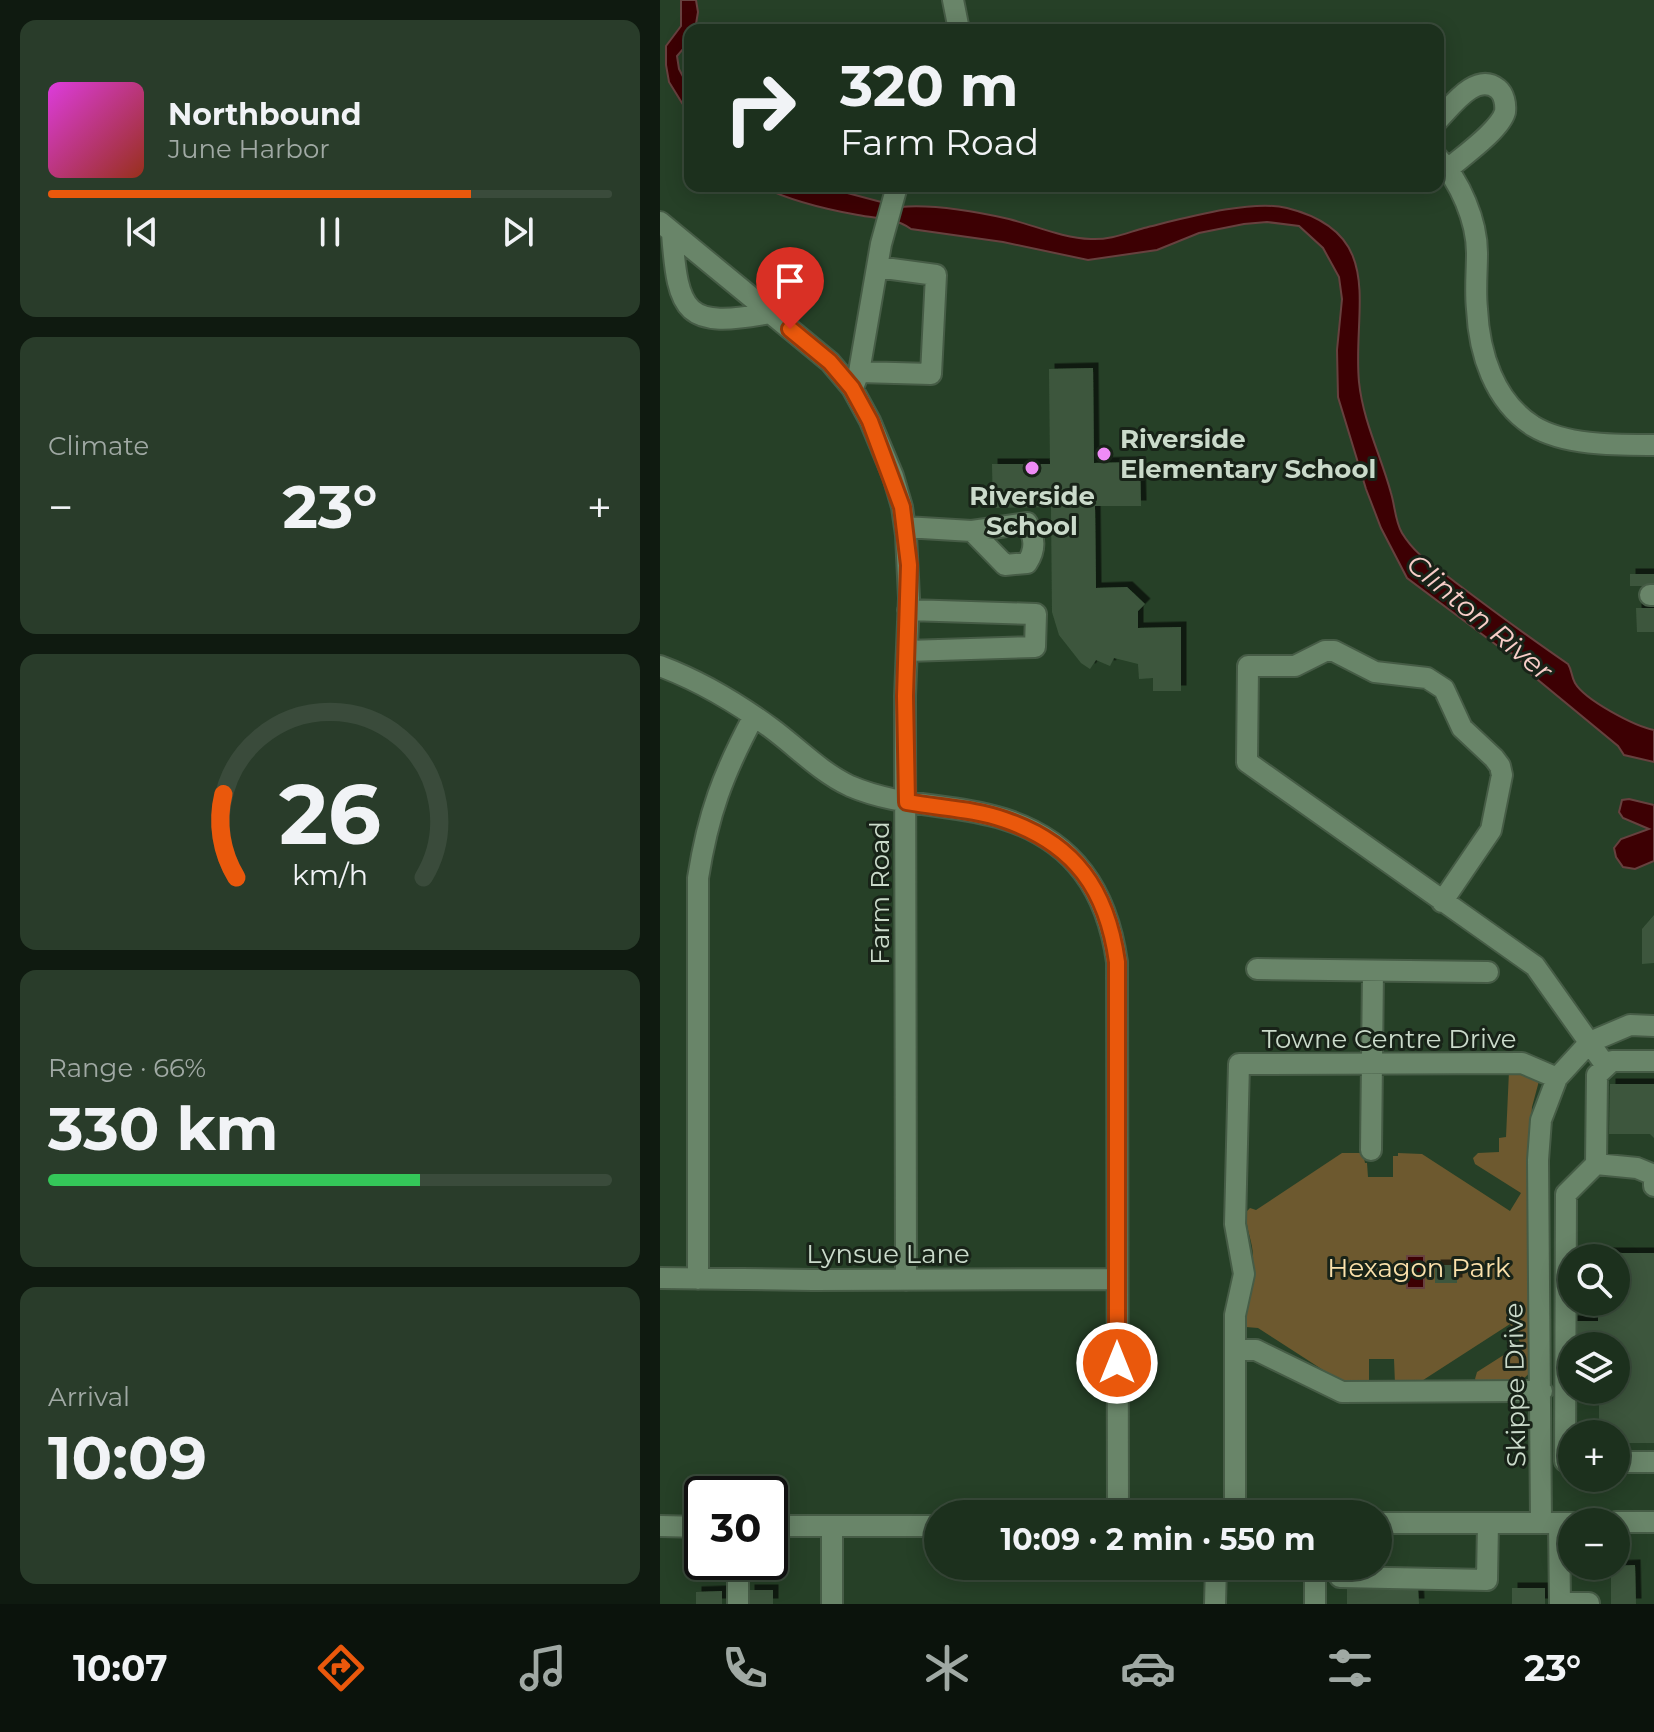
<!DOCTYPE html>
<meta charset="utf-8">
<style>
:root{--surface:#1c301d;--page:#293c2a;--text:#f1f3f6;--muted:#a0a9a4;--line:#3a4b3b;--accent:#ea580c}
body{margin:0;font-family:Montserrat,sans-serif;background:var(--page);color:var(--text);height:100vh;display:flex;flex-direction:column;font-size:30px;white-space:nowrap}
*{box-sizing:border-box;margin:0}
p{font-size:26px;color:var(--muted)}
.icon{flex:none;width:44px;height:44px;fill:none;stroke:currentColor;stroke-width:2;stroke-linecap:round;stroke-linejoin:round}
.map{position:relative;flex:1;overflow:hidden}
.details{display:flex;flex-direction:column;gap:20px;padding:20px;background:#0f1a10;width:660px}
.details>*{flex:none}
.hud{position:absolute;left:24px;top:24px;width:760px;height:168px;border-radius:16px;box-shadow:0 4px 20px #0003,0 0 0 2px var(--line);background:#1c301d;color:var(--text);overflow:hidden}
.controls{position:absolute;left:898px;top:1244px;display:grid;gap:16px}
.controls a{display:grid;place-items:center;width:72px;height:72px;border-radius:50%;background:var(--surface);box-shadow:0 4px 20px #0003,0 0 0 2px var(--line);font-size:40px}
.speed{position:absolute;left:24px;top:1476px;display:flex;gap:16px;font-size:40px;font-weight:700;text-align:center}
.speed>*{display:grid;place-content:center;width:104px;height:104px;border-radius:50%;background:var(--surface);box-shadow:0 4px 20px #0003,0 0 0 2px var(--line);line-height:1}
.speed .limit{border:4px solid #111;border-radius:12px;background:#fff;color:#111}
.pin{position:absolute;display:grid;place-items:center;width:68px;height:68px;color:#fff;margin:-82px -34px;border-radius:50% 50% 50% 0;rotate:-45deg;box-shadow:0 0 8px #0007}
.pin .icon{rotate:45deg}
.me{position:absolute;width:88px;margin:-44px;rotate:0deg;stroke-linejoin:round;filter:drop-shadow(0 0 6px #0008)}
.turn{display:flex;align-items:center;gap:28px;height:168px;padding:0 24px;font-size:36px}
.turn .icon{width:104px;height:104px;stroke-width:2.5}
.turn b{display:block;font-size:56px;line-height:68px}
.big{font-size:60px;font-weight:700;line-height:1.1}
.details .tile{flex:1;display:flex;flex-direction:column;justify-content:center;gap:12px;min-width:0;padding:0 28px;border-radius:16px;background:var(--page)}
.details .dial{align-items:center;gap:0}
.dial svg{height:208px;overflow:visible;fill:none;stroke:var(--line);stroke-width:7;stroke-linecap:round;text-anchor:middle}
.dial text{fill:var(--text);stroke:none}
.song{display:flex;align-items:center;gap:24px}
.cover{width:96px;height:96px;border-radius:12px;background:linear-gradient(135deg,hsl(300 70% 55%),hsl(10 70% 35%))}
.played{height:8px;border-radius:4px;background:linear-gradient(90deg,var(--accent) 75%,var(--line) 75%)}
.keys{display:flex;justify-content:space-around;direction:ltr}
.heat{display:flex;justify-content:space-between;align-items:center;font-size:44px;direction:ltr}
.charge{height:12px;border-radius:6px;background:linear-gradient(90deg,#34c759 66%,var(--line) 0)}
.trip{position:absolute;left:264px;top:1500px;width:468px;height:80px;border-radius:40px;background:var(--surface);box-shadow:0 4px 20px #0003,0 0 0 2px var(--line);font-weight:700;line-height:80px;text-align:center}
.menu{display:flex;height:128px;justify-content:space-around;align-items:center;background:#0b130c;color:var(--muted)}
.menu .icon{width:56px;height:56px}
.menu .current{color:var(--accent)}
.menu b{font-size:36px;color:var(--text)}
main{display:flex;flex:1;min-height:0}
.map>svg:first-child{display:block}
.green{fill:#6d592f}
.water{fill:#3d0003;stroke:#67413f;stroke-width:2}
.building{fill:#3d573d;filter:url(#shadow)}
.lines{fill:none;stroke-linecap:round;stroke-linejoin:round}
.minor-casing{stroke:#465c46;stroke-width:24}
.minor{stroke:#698569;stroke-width:20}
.route-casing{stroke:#983908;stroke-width:20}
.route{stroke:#ea580c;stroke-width:14}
.poi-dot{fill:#ef8bf6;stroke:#182318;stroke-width:3}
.labels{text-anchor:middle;stroke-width:6;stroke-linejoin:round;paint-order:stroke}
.poi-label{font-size:26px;font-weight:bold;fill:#cadaca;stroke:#182318;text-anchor:start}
.street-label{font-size:26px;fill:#cadaca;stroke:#182318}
.park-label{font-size:26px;fill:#fbe1ab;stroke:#182318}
.water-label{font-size:28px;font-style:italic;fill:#f8cdc8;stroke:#182318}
</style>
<main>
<section class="details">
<div class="tile">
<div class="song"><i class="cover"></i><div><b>Northbound</b><p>June Harbor</p></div></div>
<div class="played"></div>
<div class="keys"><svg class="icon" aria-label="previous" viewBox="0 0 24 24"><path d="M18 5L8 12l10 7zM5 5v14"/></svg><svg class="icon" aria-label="pause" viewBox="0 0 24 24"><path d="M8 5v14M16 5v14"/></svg><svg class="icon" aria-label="next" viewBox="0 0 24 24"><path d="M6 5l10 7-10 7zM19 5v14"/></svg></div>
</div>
<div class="tile"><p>Climate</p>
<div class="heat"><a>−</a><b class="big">23°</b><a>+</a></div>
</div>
<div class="tile dial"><svg viewBox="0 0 100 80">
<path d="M14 69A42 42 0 1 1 86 69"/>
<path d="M14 69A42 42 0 0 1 9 37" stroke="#ea580c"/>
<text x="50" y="56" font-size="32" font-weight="700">26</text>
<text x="50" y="72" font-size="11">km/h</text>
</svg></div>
<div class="tile"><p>Range · 66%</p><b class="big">330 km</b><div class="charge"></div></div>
<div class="tile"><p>Arrival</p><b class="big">10:09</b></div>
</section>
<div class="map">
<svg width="994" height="1604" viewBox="0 0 994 1604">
<defs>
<filter id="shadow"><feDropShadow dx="5.5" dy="-5.5" stdDeviation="0" flood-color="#0009"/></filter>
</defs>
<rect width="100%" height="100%" fill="#264027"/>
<path class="green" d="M849,1071H862L879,1081L872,1107L870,1133V1372C859,1388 834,1382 817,1382L815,1379L817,1372L861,1344L850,1324L757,1384H735L734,1359H709V1384H680L677,1379L598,1328L586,1327C579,1305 594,1280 593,1256C593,1240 584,1226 587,1211L590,1208L596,1210L682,1153H703L705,1163H707L708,1177H733V1156H738V1153L762,1154L850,1211L861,1193L815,1164L813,1158L818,1153L839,1152V1138L846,1137Z"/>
<path class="water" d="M21,0H36L38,12L35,30H30V41L17,56L19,69L30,90V116L9,82L6,65V46L21,26Z
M101,186H161L240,207C272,204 318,212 349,219C376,226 403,238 431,239C450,240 466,233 484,228C521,219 591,199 627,208C728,233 692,309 699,382C703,421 721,456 731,493C735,506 735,521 742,533C756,556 775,566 795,582C832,610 870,638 908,664C912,670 911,676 915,683C925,700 974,726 994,730V762L964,755L958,746L872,675L857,656L839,647L747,578L721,528L706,489L678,397L677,350L682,299L679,277L663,248L639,226L607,222L584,224L539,233L497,250L428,260L343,242L251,229C234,217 218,219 198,215C165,209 130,201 101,186Z
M969,799L994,805V861L975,869L963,867L956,857L954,848L961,839L989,829L963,818L959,812L962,800Z
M747,1256H764V1288H747Z"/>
<path class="building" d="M433,368L434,463L480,462L481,506H435L436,588L467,587L485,604L478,611V628L521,627V691H493V678L479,679L478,664L454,658L450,666L436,660L430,669L421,663L399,635L392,612L391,507L333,508L332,464H390L389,369Z
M970,574H994V586H970Z
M976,608H994V632H977Z
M994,915V963L982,964V929Z
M950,1084H994V1138L990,1134H949Z
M938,1253H994V1443H956V1434H939V1395L931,1394V1390H956V1346H911V1321H938V1302H956V1258H938Z
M775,1265H797V1283H775Z
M975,1565L976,1604H951V1566Z
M758,1588L759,1604H687V1589Z
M852,1588H885V1604H852Z
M89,1590H113V1604H89Z
M62,1591V1604H36V1592Z"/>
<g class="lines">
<defs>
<path id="minor" d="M293,0L299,30
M778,120C791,107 816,71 838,89C844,94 846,104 845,112C840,130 803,156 788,169
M778,158C800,181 817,221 817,253C817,272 815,290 817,309C819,353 834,401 873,426C906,446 957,445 994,445
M0,222L170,362L192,388L210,421L233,476L242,507L246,535L249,598L245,696L246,1280
M12,233C18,314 25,329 110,313
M199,372L271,374L276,275L217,267
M194,385L199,372L221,244L237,186
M245,527L312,531L367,523C375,538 376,549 367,563L345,565L312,531
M990,595H994
M247,651L375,647L376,614L248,610
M0,666C40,681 77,703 111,728C137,747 160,772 190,786C241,808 294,803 344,819C414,841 447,891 457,962L458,1514
M782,902L831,830L842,775L840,766L834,758L802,728L784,689L767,678L715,672L674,651H665L635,666H588L587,762L875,966L946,1066
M597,969L828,972
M711,1150L713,971
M936,1164L977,1168L994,1175V1186
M0,1278L153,1280L456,1279
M38,1279V878C48,814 63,774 94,716
M575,1350H596L682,1392L882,1391
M905,1461L906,1194L936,1164L937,1075L952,1061H994
M956,1462H994
M575,1514V1315L584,1274L575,1224L579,1064L862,1063L897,1078
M956,1522H994
M718,1523H912
M881,1523L878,1160L881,1120L897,1078L930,1042L970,1025L994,1026
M899,1523L900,1604
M0,1526L42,1527
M110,1526H278
M78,1562V1604
M680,1566V1577L827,1580L828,1523
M900,1603H929
M172,1604V1526
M555,1604L556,1566
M655,1604V1566"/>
</defs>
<use href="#minor" class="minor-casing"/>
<use href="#minor" class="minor"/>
</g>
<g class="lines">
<defs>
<path id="route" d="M130,329L170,362L192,388L210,421L242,507L249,565L245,696L247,802C279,808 315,809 345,820C415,844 447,890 457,962V1363"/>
</defs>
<use href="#route" class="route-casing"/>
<use href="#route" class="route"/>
</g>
<g class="poi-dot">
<circle cx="444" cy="454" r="8"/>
<circle cx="372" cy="468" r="8"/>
</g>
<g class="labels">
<g class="poi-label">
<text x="460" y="448">Riverside<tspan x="460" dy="30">Elementary School</tspan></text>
<text x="372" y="505" text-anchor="middle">Riverside<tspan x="372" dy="30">School</tspan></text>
</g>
<g class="street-label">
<text transform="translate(220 893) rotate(-90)" y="9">Farm Road</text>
<text x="729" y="1048">Towne Centre Drive</text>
<text x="228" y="1263">Lynsue Lane</text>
<text transform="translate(855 1385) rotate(-91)" y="9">Skippe Drive</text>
</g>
<g class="park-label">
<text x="759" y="1277">Hexagon Park</text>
</g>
<g class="water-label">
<text transform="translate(820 617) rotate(40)" y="10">Clinton River</text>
</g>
</g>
</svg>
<div class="controls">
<a><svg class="icon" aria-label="search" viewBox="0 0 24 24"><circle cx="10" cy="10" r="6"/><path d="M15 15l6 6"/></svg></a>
<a><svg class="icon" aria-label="layers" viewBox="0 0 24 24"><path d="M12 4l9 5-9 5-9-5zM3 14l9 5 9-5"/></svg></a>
<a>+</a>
<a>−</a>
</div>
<div class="speed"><div class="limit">30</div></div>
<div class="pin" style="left:130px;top:329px;background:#d93025"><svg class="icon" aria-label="arrive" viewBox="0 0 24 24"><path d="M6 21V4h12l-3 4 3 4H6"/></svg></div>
<svg class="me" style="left:457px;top:1363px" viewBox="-20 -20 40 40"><circle r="17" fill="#ea580c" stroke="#fff" stroke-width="3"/><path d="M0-11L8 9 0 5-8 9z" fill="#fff"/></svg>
<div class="trip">10:09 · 2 min · 550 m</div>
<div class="hud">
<div class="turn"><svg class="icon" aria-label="right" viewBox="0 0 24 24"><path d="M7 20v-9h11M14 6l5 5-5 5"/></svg><div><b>320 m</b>Farm Road</div></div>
</div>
</div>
</main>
<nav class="menu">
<b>10:07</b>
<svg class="icon current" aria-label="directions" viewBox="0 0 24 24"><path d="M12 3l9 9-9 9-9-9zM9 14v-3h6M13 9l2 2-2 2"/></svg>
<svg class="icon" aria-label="music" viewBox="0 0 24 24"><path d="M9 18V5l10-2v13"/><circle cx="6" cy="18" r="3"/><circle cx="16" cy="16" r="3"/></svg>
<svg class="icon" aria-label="phone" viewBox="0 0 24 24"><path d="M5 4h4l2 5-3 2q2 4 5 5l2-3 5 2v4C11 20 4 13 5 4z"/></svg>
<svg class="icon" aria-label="climate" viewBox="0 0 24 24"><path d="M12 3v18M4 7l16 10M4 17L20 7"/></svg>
<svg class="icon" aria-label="car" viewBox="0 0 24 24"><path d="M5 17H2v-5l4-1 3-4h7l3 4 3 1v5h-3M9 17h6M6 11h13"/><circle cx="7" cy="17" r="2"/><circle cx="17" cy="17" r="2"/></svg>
<svg class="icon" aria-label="filters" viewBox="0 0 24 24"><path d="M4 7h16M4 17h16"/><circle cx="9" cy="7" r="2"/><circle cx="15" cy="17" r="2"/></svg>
<b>23°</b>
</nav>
